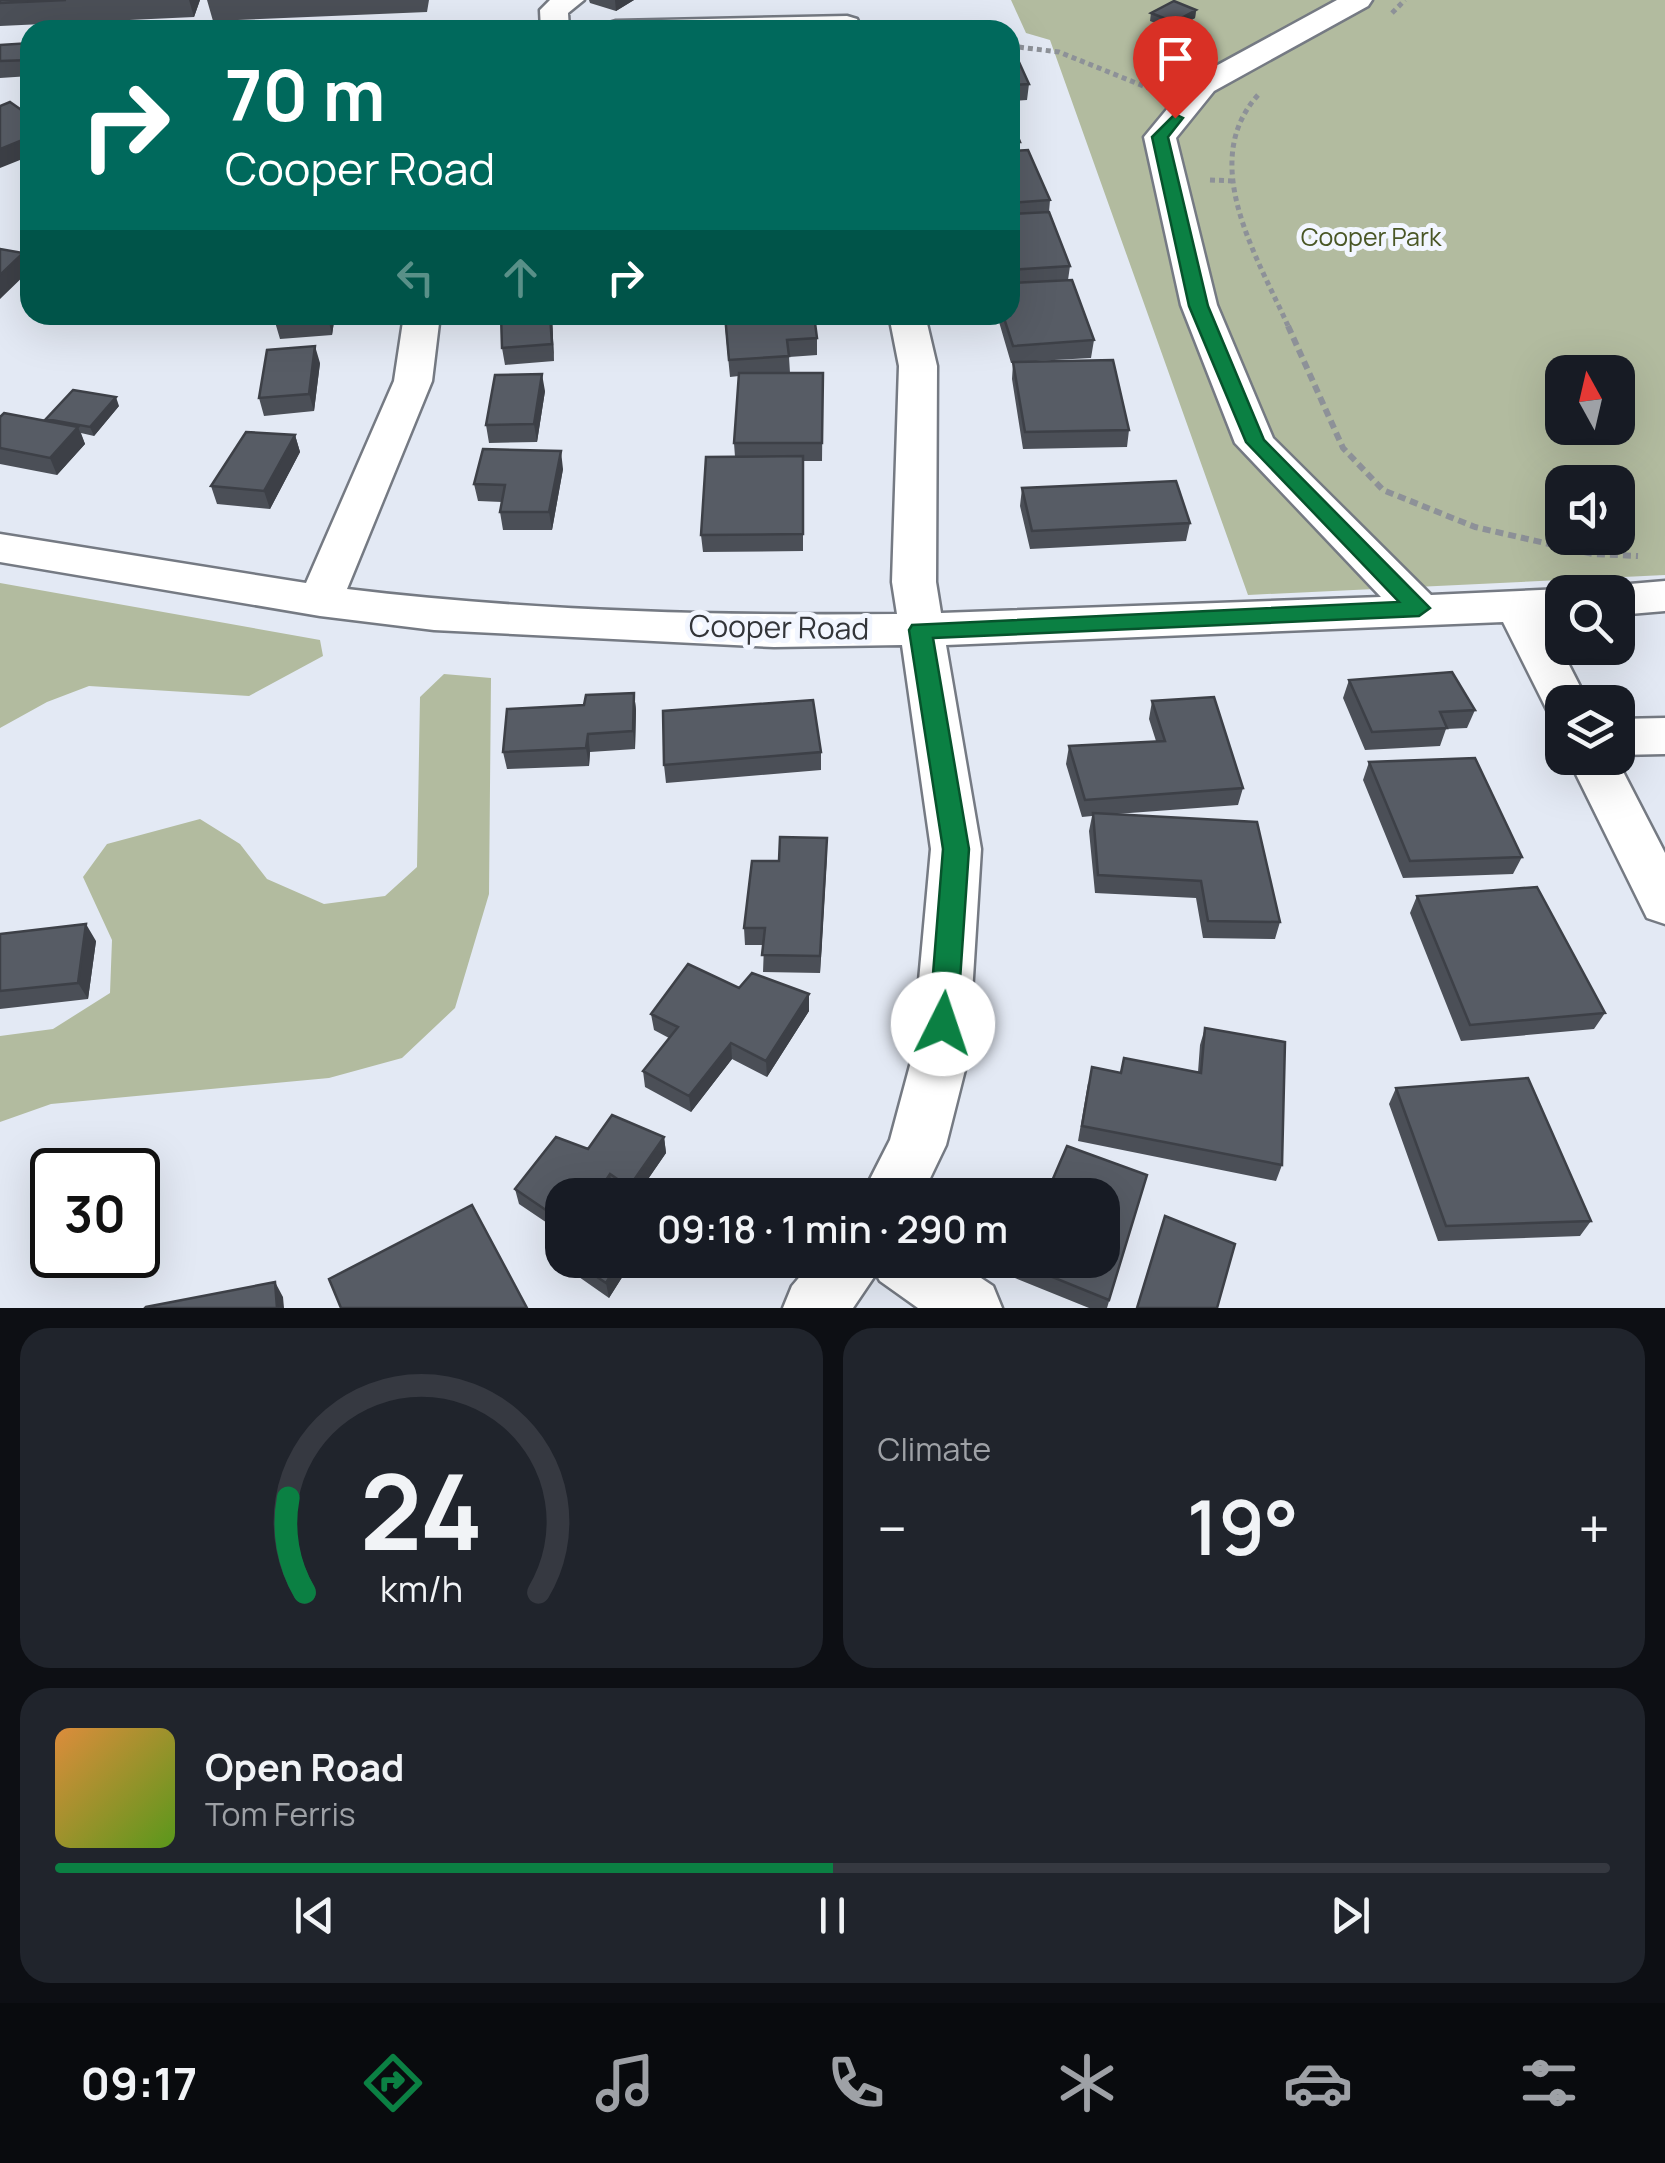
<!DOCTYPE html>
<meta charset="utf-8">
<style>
:root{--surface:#171b24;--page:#20242c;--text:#f1f3f6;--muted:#9ea1a6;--line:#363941;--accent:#0b8043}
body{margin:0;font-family:Manrope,sans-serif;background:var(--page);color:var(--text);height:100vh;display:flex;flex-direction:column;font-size:38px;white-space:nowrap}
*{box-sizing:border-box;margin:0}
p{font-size:32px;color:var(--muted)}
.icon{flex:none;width:55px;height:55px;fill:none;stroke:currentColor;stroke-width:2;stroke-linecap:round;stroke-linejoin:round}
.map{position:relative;height:1308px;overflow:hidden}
.drawer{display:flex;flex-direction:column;gap:20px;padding:20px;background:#0d0f14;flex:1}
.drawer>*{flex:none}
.guide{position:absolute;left:20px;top:20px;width:1000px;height:305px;border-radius:30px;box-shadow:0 10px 40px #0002;background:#00695c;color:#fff;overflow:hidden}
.needle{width:65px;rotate:352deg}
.buttons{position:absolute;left:1545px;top:355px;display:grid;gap:20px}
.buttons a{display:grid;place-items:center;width:90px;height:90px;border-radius:20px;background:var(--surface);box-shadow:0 10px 40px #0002;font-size:50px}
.speed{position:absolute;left:30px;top:1148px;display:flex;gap:20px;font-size:50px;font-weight:700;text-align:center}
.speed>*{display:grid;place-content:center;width:130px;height:130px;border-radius:50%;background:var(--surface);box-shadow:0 10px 40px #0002;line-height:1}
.speed .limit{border:5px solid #111;border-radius:15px;background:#fff;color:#111}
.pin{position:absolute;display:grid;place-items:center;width:85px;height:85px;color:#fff;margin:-102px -42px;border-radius:50% 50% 50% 0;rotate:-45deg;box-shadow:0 0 10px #0007}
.pin .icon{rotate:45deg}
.me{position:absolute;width:110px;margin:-55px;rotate:4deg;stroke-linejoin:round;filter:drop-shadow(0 0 8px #0008)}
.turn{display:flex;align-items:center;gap:35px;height:210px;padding:0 40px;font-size:45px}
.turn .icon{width:130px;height:130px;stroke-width:2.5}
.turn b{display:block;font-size:70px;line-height:85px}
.lanes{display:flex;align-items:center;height:95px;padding:0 40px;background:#0003;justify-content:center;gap:50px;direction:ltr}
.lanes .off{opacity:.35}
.big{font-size:75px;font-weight:600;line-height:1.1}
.drawer .widget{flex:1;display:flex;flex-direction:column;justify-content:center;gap:15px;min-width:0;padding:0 35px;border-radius:30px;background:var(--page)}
.drawer .dial{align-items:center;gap:0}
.dial svg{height:260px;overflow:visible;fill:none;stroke:var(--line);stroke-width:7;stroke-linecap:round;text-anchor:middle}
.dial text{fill:var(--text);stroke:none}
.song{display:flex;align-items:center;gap:30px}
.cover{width:120px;height:120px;border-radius:15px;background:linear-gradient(135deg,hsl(30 70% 55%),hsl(90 70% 35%))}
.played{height:10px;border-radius:5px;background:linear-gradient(90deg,var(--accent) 50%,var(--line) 50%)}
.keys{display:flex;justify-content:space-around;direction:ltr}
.heat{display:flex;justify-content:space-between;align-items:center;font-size:55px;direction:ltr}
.drawer .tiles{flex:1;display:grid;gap:20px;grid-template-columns:1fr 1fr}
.widget:last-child{grid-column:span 2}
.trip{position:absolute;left:545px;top:1178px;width:575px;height:100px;border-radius:30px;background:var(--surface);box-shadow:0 10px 40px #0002;font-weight:600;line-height:100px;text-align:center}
.dock{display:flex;height:160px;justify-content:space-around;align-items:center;background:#090b0e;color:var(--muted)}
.dock .icon{width:70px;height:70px}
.dock .active{color:var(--accent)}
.dock b{font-size:45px;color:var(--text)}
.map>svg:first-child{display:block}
.green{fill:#b2bb9f;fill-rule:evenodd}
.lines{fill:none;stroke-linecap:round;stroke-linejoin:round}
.minor-casing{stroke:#757a83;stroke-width:5}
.path-far1{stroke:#8d9198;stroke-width:5;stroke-dasharray:5 4;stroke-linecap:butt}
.path{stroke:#8d9198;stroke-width:6;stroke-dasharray:8 5;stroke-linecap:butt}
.minor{fill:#fff;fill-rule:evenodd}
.wall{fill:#4b4f57}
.shaded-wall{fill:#3d4047}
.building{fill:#575c65;stroke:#3d4047;stroke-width:2.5}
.route{fill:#0b8043;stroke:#07532c;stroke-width:2.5}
.labels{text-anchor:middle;stroke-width:10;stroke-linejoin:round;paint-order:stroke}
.far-park-label{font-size:25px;fill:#4a5726;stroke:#f2f6ff}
.street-label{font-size:30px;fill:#333539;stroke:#f2f6ff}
</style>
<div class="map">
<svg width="1665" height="1308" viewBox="0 0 1665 1308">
<rect width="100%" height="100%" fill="#e3e9f4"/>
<path class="green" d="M1011,0H1665V575L1248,595L1050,40L1026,33ZM1562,372H1618V428H1562ZM1562,482H1618V538H1562Z
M0,583L320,640L323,656L249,696L89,686L47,702L0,728Z
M444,674L491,678L489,894L455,1008L402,1058L329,1078L51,1104L0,1122V1036L53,1029L110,993L112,940L83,877L107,844L200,819L240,844L267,879L324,904L385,896L417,867L420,697Z"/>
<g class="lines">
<defs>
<path id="minor" d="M550,0H584L568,13L569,30H541L540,10Z
M1337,0H1372L1368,6L1214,91L1176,138L1217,305L1273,438L1431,595L1562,589L1575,592H1562V619L1546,620L1588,702H1562V718L1549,714L1503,622L946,645L981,849L968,1058L946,1145L922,1195H862L890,1140L912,1058L931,849L902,645L774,647L434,630L320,616L0,562V534L306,583L394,381L404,315H440L432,381L347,589C528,611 714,616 897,614L892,582L899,366L889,315H925L937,366L936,582L941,613L1381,597L1235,443L1181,305L1144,137L1192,79Z
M847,16L857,19L862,30H602L606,24L616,21Z
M1665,581V611L1618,615V592H1601L1618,585Z
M1665,718V754L1618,755V719Z
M1568,758H1616L1665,853V924L1647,918Z
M814,1260H954L993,1286L1002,1308H918L880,1281L876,1274L853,1308H783L792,1286Z"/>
</defs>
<use href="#minor" class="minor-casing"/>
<path class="path-far1" d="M1392,13L1405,0
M1010,46L1059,52L1156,91
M1258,95C1197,163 1258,258 1289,328
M1210,180L1235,181"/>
<path class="path" d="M1288,326L1343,448L1383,490L1475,527L1593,554L1638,556"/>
<use href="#minor" class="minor"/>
</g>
<path class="wall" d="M0,0H200L194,17L0,26Z
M207,0H429L427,12L213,21Z
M589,0H634L616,11L590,3Z
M1196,10L1195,18L1173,30L1150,21L1151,13Z
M30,43V76L0,78V45Z
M1010,50L1029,84L1027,100L1010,101Z
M1010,117L1020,142L1019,150L1050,200L1049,212L1070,266L1068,280L1094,340L1091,358L1036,361L1129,430L1127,447L1023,449L1012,379L1013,363H1011L997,315H1010Z
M276,315H335L332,335L280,339L275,322Z
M501,315H552L554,361L505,365L502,348Z
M724,315L817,338V355L789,357L790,373H823L822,461H803V551L703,552L701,535L735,457L734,443L739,376L730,377Z
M320,363L314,411L264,416L259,398Z
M545,391L537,442L489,443L486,425Z
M119,406L94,436L81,433L85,444L57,475L0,464V417L47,421Z
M295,435L300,452L270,509L217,504L211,486Z
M563,469L552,530H503L500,512L502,502L478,501L474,484Z
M1022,488L1190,523L1186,541L1030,549L1020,506Z
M1349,680L1475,710L1467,728L1446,729L1440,746L1365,750L1343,698Z
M634,693L636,710L635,749L590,752L589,766L507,769L503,752L584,705Z
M1152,701L1243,788L1238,805L1116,814L1280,922L1275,939L1203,938L1196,898L1095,893L1089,831L1092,816L1082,817L1066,764L1069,746L1156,741L1149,719Z
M821,752V770L666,783L664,765Z
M1369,762L1522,857L1513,874L1403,878L1363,780Z
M827,838L820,973L763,972L764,945H745L744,928L779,861Z
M1417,896L1605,1013L1594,1029L1461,1041L1410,913Z
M0,934L96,941L88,999L0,1009Z
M739,988L809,994V1011L767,1077L732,1059L691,1112L645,1087L643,1071L669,1038L654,1030L651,1014Z
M1205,1028L1282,1165L1276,1181L1078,1141L1088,1083L1120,1073L1124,1058L1198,1072L1200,1045Z
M1396,1088L1591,1221L1580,1236L1438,1241L1389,1104Z
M664,1137L666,1153L637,1195H621L613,1189L562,1195V1260H633L609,1298L559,1263L554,1248L562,1233L519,1204L515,1189Z
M1147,1175L1107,1308H1089L1015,1278L1018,1263Z"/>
<path class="shaded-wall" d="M189,0H200L194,17Z
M615,0H634L616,11Z
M1196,10L1195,18L1173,30L1174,22Z
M30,137V156L0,168V149Z
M23,253L30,270L0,299V275Z
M328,315H335L332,335L328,318Z
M550,315H552L554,361L552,344Z
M315,346L320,363L314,411L309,394Z
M542,374L545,391L537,442L534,424Z
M116,397L119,406L94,436L90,427Z
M78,427L85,444L57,475L50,458Z
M295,435L300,452L270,509L264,491Z
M561,451L563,469L552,530L549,512Z
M634,693L636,710L635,749L633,731Z
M588,734L590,752L589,766L586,748Z
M827,838V855L820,973V956Z
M86,924L96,941L88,999L78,983Z
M809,994V1011L767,1077L766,1061Z
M731,1043L732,1059L691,1112L689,1096Z
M664,1137L666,1153L637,1195H631L629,1187Z
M610,1174L613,1189L609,1195H596Z
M620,1260H633L609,1298L606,1283Z
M275,1282L283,1297L284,1308H277Z"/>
<path class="building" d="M0,0H66L0,3Z
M1174,1L1196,10L1174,22L1151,13Z
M539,24V30H434V27Z
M30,43V60L0,61V45Z
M1013,49L1029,84L1010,85V50Z
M10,102L30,116V137L0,149V106Z
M1010,117L1020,142H1010Z
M1028,150L1050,200L1010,203V151Z
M1049,212L1070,266L1010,270V214Z
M0,249L23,253L0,275Z
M1072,280L1094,340L1013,346L1003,315H1010V283Z
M276,315H328V318L275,322Z
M501,315H550L552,344L502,348Z
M725,315H814L817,338L787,340L789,356L729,360Z
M315,346L309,394L259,398L267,350Z
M1113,360L1129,430L1025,432L1013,362Z
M739,373H823L822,443H734Z
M542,374L534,424L486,425L495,375Z
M73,390L116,397L90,427L46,419Z
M4,413L78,427L50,458L0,448V417Z
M246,432L295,435L264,491L211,486Z
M483,449L561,451L549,512H500L505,485L474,484Z
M803,456V534L701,535L706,457Z
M1176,481L1190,523L1032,531L1022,488Z
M1452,672L1475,710L1440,712L1447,728L1372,732L1349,680Z
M634,693L633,731L588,734L586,748L503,752L507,709L584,705L586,695Z
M1214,697L1243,788L1085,800L1069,746L1165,741L1152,701Z
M813,700L821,752L664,765L663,711Z
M1475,758L1522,857L1410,861L1369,762Z
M1093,813L1257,822L1280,922L1208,921L1201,881L1098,875Z
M780,837L827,838L820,956L762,955L765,928H744L752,861H779Z
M1537,887L1605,1013L1470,1025L1417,896Z
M86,924L78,983L0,991V934Z
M688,964L739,988L752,973L809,994L766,1061L731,1043L689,1096L643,1071L678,1027L651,1014Z
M1205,1028L1285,1042L1282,1165L1082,1126L1092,1067L1121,1073L1124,1058L1201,1073Z
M1528,1078L1591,1221L1446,1226L1396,1088Z
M612,1115L664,1137L629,1187L610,1174L596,1195H562V1221L515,1189L556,1137L588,1149Z
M1067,1146L1147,1175L1109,1300L1018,1263L1019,1260H1102V1195H1046Z
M472,1205L527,1308H341L329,1279Z
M1165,1216L1235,1244L1217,1308H1137Z
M562,1232V1253L554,1248Z
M572,1260H620L606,1283Z
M275,1282L277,1308H145L146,1307Z"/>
<path class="route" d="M1175,114L1183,118L1168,137L1208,306L1264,440L1430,608L1419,616L933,638L969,849L957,1024L953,1032L943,1036L933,1032L929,1024L943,849L909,630L912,625L1399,602L1246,442L1189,306L1152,137Z"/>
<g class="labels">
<g class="far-park-label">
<text x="1371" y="246">Cooper Park</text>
</g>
<g class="street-label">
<text transform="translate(779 628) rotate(1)" y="10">Cooper Road</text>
</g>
</g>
</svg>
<div class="buttons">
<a><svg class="needle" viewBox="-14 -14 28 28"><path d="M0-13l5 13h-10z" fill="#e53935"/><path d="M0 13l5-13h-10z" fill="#9ea1a6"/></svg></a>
<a><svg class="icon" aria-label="sound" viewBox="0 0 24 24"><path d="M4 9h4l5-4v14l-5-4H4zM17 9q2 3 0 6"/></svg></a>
<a><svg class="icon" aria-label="search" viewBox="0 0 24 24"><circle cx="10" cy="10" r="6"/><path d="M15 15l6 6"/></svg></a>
<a><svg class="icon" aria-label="layers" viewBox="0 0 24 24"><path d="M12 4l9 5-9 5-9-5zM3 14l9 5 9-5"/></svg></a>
</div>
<div class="speed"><div class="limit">30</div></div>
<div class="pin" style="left:1175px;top:118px;background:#d93025"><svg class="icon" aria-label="arrive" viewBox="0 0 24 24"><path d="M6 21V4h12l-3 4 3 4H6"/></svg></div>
<svg class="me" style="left:943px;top:1024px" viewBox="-20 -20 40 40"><circle r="19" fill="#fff"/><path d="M0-13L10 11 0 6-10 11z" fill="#0b8043"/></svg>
<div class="trip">09:18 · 1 min · 290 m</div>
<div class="guide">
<div class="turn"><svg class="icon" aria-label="right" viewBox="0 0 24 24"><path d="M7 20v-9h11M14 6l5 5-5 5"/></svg><div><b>70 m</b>Cooper Road</div></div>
<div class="lanes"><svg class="icon off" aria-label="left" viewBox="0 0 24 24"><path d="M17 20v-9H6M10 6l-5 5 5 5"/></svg><svg class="icon off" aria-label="ahead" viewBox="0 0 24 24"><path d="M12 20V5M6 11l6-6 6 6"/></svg><svg class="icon" aria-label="right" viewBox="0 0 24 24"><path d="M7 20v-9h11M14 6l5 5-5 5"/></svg></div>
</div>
</div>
<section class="drawer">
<div class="tiles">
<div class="widget dial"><svg viewBox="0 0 100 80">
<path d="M14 69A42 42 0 1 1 86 69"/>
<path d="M14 69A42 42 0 0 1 9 40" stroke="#0b8043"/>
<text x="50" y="56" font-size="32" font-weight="700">24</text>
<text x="50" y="72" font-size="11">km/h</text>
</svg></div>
<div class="widget"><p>Climate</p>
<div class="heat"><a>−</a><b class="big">19°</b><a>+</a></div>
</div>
<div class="widget">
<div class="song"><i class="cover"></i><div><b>Open Road</b><p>Tom Ferris</p></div></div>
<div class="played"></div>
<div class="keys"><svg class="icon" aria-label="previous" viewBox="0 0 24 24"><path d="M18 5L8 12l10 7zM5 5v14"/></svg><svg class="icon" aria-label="pause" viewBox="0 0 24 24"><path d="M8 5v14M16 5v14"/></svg><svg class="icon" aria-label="next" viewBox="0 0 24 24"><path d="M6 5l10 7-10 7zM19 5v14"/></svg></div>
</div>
</div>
</section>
<nav class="dock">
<b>09:17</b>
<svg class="icon active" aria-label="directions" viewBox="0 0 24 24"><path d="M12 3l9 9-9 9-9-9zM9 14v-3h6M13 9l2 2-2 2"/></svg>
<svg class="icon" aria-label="music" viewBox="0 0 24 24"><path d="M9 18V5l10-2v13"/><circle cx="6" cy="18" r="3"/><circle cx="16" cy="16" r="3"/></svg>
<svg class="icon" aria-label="phone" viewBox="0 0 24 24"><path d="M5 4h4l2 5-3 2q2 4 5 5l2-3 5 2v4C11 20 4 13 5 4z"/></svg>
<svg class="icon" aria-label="climate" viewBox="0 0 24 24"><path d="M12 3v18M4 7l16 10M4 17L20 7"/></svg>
<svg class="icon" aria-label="car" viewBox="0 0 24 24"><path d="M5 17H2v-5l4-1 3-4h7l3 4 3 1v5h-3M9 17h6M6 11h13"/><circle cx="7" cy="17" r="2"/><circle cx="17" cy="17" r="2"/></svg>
<svg class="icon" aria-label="filters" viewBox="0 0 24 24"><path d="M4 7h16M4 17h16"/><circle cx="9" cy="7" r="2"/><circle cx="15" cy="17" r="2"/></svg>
</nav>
